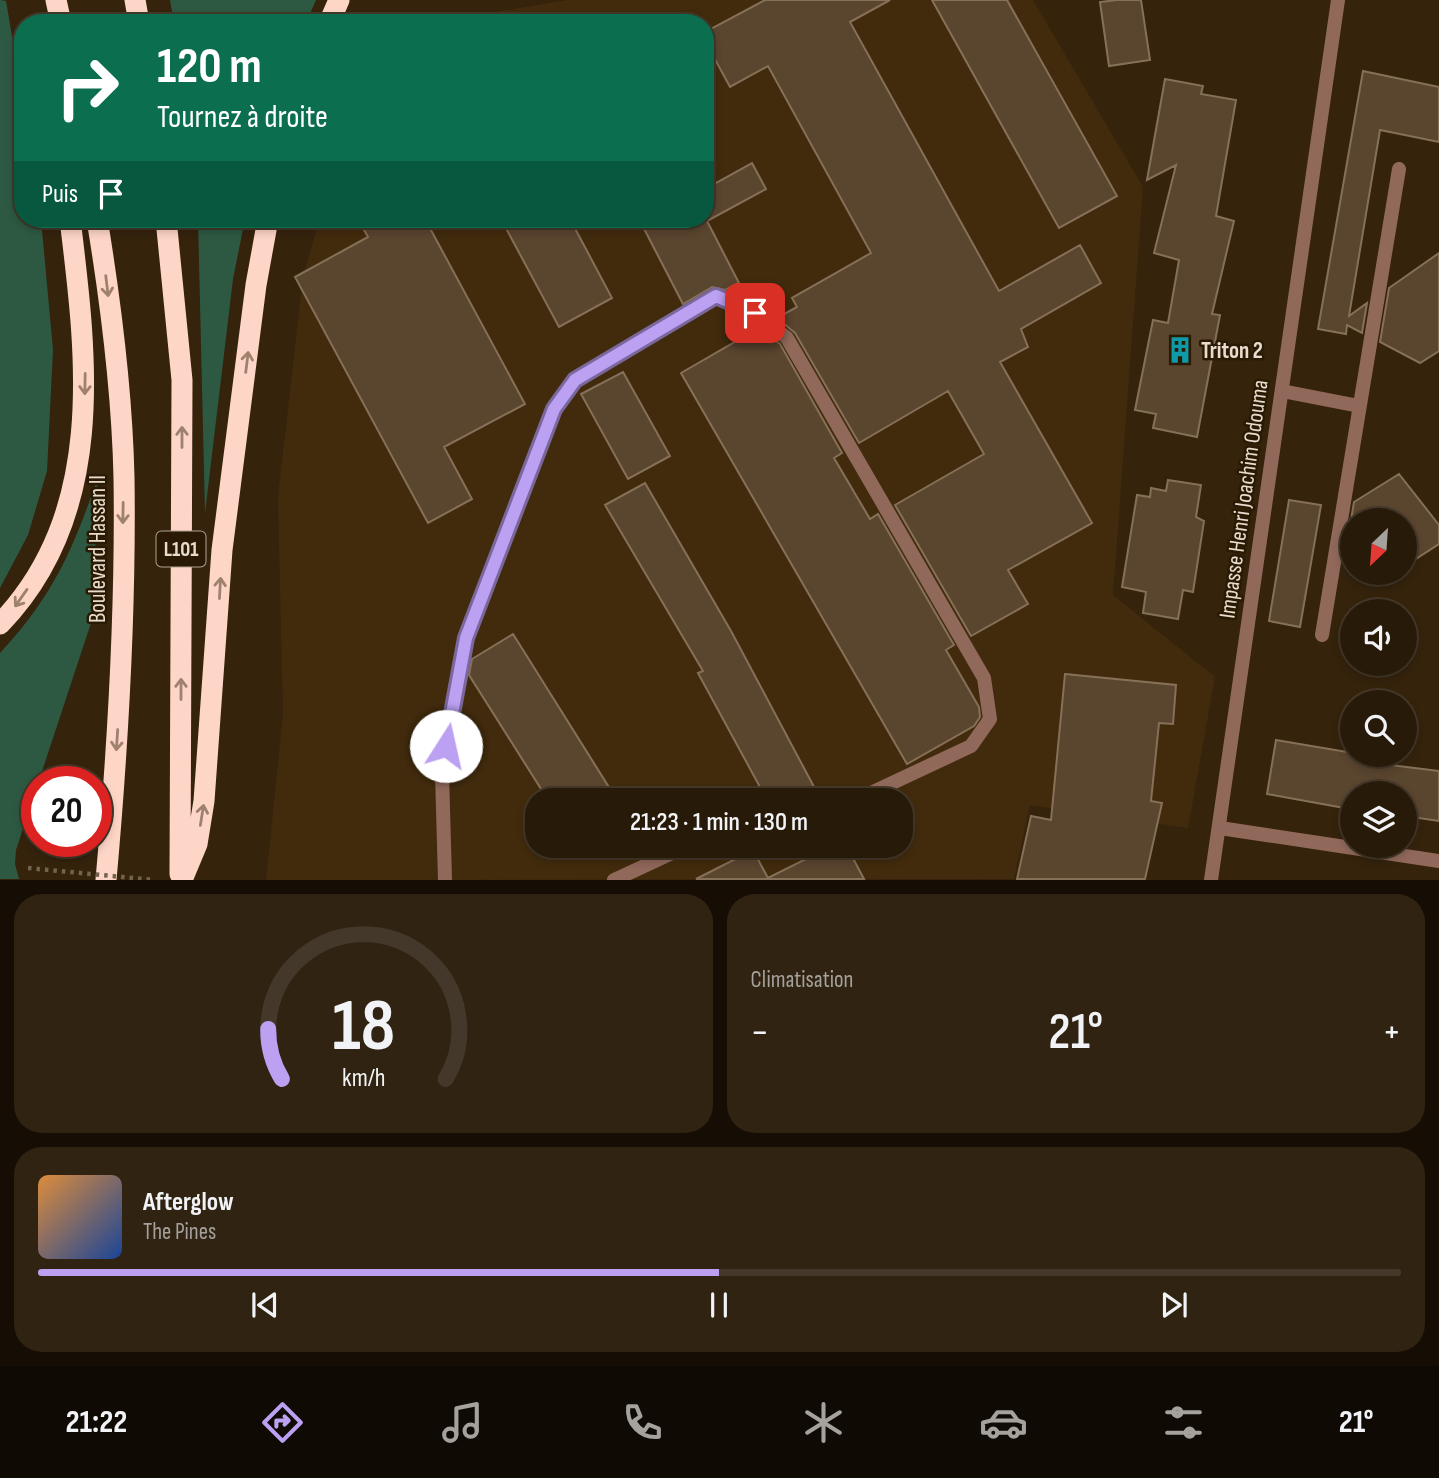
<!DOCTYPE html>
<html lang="fr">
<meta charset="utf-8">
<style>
:root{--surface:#281a09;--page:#302312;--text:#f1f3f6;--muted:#a5a19c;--line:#44382a;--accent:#bca0f2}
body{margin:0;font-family:"Sofia Sans Condensed",sans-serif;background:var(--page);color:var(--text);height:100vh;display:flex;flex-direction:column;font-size:26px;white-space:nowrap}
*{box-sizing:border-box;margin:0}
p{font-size:23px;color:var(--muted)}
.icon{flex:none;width:38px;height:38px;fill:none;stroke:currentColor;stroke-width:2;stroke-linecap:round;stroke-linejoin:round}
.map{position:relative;height:880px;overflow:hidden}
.sheet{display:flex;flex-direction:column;gap:14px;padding:14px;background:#160e05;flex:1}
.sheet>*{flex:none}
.hud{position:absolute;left:14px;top:14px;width:700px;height:214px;border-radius:28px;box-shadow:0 4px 10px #0003,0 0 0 2px var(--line);background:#0b6e4f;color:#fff;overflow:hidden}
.needle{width:46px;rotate:205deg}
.fabs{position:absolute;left:1340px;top:508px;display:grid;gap:14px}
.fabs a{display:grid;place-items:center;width:77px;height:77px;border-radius:50%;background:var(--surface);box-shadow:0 4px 10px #0003,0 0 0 2px var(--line);font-size:35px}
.speed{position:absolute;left:21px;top:766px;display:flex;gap:14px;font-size:35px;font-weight:700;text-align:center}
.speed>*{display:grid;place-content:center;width:91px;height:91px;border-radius:50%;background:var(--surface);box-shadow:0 4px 10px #0003,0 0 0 2px var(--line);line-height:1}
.speed .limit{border:10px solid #d22;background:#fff;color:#111}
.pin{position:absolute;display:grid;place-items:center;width:60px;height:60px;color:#fff;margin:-30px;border-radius:14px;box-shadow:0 4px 10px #0006}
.me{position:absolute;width:77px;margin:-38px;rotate:10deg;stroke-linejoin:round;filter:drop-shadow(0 0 5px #0008)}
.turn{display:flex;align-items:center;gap:24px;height:147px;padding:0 28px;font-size:32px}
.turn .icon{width:91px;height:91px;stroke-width:2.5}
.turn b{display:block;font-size:49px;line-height:60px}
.then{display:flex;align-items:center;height:66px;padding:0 28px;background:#0003;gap:14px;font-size:26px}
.big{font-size:52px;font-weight:600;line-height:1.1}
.sheet .tile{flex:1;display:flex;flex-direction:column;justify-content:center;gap:10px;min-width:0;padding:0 24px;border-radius:28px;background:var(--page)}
.sheet .dial{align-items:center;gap:0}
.dial svg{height:182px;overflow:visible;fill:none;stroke:var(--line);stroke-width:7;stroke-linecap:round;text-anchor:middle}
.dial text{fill:var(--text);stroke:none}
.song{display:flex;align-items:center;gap:21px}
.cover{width:84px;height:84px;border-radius:10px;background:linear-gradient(135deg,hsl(30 70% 55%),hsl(220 70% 35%))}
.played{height:7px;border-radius:4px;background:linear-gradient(90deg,var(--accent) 50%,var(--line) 50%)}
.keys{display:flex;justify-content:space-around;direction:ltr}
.heat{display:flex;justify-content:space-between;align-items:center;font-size:38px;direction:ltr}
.sheet .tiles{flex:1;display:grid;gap:14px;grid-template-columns:1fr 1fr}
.tile:last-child{grid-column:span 2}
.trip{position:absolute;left:525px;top:788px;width:388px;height:70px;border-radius:28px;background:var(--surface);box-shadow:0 4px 10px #0003,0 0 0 2px var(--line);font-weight:600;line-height:70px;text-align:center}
.menu{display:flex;height:112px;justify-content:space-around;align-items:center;background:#100a04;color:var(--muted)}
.menu .icon{width:49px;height:49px}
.menu .active{color:var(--accent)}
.menu b{font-size:32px;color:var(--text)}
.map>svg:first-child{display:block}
.built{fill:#422b0d;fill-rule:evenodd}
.green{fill:#2d5942}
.building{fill:#5a452f;stroke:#867058;stroke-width:2}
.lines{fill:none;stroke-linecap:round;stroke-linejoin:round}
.lane{stroke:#91695b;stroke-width:14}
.street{stroke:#91695b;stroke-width:14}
.highway{stroke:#fed6c7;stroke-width:21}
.path-bridge{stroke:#72634f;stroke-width:4.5;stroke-dasharray:3.5 5;stroke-linecap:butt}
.oneway{stroke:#9f816f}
.route-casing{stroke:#7a689d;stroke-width:18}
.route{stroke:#bca0f2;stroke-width:12}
.labels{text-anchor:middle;stroke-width:5;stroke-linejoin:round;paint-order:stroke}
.shield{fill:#2b1a03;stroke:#afa291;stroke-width:2}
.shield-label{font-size:21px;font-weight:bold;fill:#e8dcce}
.poi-label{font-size:23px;font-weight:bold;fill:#e8dcce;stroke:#2b1a03;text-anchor:start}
.street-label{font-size:23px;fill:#e8dcce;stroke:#2b1a03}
</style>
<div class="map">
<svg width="1439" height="880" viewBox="0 0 1439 880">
<rect width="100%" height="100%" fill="#35230c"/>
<path class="built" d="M567,0H1033L1143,187L1113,595L1215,677L1188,828L1030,805L1014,879L266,880L283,715L278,497L303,276L320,219H705V23H430ZM537,800H901V845H537Z"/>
<path class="green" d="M0,0L6,1L23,100V219H41L53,350L47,471L28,535L0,588Z
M170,0H316L306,23H174Z
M198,219H245L233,279L205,513Z
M98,477L93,617L16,850L15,864L19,879H0V653C53,596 73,550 98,477Z"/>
<path class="building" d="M765,0H890L850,22L999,291L1080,245L1101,283L1021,329L1028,347L1000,362L1092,523L1008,570L1028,604L971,636L895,505L984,454L948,391L859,443L795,333L777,318L797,307L792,298L871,253L768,66L730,87L705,41V32Z
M932,0H1007L1117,196L1059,228Z
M1117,0H1141L1150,60L1109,66L1100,2Z
M1363,71L1439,87V142L1380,130L1349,316L1367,303L1362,333L1347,325L1346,334L1318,329Z
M1165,79L1203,86L1201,94L1236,100L1216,216L1234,221L1212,314L1220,315L1197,437L1153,428L1156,414L1135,410L1153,320L1168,323L1179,260L1154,253L1176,165L1147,180Z
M752,163L766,189L707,221L739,283L725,290L712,287L683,304L639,219H705V189Z
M358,219H425L525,404L444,447L472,499L428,523L295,277L368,237Z
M501,219H570L612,298L559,327Z
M1439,253V351L1420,363L1380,342L1389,288Z
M759,328L780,344L842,453L834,458L870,519L878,514L954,645L946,650L979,707L980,717L974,726L907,764L681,373Z
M623,372L670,456L628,479L581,394Z
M1399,474L1439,525V544L1405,566V520H1351L1354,502Z
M1168,480L1201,485L1196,517L1204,521L1193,592L1183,590L1178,619L1143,613L1146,592L1122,587L1137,495L1150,497L1151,488L1166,491Z
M645,483L731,631L821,800H767L698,673L703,671L605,505Z
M1289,500L1321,505L1300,627L1269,621Z
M513,634L617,800H548L469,675L472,659Z
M1065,674L1176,685L1173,724L1159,723L1151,801L1162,803L1145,879H1017L1031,816L1051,820Z
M1276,740L1359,754L1358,761L1439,771V821L1405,816V793H1353L1350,809L1267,794Z
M834,845H846L864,879H696L753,850L768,878Z"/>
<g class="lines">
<path class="lane" d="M1282,391L1359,406
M1322,635L1399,169
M1220,828L1439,861
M445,880L442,773L466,638L554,409L575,380L716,296L755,313L787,338L984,678L990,719L971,746L856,800
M614,880L683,848L707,845"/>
<path class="street" d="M1211,880L1338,0"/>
<path class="highway" d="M56,0L61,23
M135,0L139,23
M329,23L339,0
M97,219C111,304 122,391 124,477C126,612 118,746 106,880
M166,219L182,380L180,874
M0,624C107,513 87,358 70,219
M182,880L197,844L204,801L222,550L256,285L268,219"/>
<path class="path-bridge" d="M28,868L154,880"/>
</g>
<defs><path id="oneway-shaft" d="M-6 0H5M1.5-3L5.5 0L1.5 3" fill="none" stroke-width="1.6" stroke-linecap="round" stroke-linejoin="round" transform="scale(1.75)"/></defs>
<g class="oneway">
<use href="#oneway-shaft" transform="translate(107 286) rotate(83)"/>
<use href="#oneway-shaft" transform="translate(247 362) rotate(-83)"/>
<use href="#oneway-shaft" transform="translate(85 384) rotate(91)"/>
<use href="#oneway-shaft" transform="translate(182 437) rotate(-90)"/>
<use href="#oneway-shaft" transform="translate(123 513) rotate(91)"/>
<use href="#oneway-shaft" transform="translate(220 588) rotate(-87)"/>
<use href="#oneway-shaft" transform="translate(21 598) rotate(125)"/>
<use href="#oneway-shaft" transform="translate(181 689) rotate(-90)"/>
<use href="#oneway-shaft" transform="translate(117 740) rotate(94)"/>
<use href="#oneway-shaft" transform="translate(202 815) rotate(-81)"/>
</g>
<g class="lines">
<defs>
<path id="route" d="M446,746L466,638L554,409L575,380L716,296L755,313"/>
</defs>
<use href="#route" class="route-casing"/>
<use href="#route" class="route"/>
</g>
<defs>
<symbol id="building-bare" viewBox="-9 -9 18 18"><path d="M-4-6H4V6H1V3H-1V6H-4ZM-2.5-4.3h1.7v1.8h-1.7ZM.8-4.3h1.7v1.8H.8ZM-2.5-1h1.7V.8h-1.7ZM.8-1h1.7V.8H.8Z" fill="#0f9aa8" stroke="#2b1a03" stroke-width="2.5" paint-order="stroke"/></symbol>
</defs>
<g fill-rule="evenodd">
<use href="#building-bare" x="1161" y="331" width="38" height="38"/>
</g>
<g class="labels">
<rect class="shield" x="156.5" y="531.5" width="49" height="35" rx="5"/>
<g class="shield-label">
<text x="181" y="556">L101</text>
</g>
<g class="poi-label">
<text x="1201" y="358">Triton 2</text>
</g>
<g class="street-label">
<text transform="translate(1243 499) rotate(-82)" y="8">Impasse Henri Joachim Odouma</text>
<text transform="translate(97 549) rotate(-90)" y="8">Boulevard Hassan II</text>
</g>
</g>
</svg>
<div class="fabs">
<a><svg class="needle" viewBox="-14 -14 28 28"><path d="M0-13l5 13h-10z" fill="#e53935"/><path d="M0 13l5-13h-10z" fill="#a5a19c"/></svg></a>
<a><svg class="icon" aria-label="sound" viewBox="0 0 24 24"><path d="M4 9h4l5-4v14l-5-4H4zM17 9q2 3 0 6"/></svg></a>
<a><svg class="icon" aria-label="search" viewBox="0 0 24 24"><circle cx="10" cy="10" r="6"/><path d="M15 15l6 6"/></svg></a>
<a><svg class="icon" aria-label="layers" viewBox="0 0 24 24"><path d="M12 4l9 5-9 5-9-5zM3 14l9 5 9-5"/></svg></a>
</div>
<div class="speed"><div class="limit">20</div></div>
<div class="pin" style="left:755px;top:313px;background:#d93025"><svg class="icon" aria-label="arrive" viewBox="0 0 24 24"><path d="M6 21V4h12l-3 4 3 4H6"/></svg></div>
<svg class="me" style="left:446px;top:746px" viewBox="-20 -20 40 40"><circle r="19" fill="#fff"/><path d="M0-13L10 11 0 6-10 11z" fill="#bca0f2"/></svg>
<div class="trip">21:23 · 1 min · 130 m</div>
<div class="hud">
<div class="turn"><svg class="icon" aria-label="right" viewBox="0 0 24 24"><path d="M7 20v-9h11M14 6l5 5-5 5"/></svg><div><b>120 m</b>Tournez à droite</div></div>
<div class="then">Puis<svg class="icon" aria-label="arrive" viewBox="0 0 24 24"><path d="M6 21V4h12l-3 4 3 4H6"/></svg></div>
</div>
</div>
<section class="sheet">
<div class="tiles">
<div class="tile dial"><svg viewBox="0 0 100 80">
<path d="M14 69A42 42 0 1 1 86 69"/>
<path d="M14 69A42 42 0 0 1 8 47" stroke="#bca0f2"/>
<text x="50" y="56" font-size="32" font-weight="700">18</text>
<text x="50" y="72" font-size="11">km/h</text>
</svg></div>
<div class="tile"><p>Climatisation</p>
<div class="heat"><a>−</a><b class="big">21°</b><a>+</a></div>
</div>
<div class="tile">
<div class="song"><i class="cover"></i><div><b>Afterglow</b><p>The Pines</p></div></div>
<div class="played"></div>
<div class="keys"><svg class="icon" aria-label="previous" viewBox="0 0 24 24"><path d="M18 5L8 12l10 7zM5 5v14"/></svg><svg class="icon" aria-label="pause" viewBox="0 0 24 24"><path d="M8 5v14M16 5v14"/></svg><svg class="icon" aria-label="next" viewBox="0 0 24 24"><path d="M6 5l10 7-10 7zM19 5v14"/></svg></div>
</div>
</div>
</section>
<nav class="menu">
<b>21:22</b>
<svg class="icon active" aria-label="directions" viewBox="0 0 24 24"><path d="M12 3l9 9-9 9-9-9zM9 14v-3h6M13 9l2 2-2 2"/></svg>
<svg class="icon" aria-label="music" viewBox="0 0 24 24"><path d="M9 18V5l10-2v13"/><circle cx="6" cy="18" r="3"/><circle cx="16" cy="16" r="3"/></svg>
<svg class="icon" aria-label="phone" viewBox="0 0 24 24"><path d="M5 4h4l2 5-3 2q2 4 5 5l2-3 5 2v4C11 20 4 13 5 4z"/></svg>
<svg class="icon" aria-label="climate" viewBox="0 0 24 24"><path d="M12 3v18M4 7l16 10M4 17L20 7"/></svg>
<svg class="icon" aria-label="car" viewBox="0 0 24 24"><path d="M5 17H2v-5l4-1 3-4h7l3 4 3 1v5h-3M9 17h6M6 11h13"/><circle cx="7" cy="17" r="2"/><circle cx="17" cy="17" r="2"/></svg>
<svg class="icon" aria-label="filters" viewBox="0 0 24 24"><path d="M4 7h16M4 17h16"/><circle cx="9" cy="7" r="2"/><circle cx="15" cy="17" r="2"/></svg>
<b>21°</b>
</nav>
